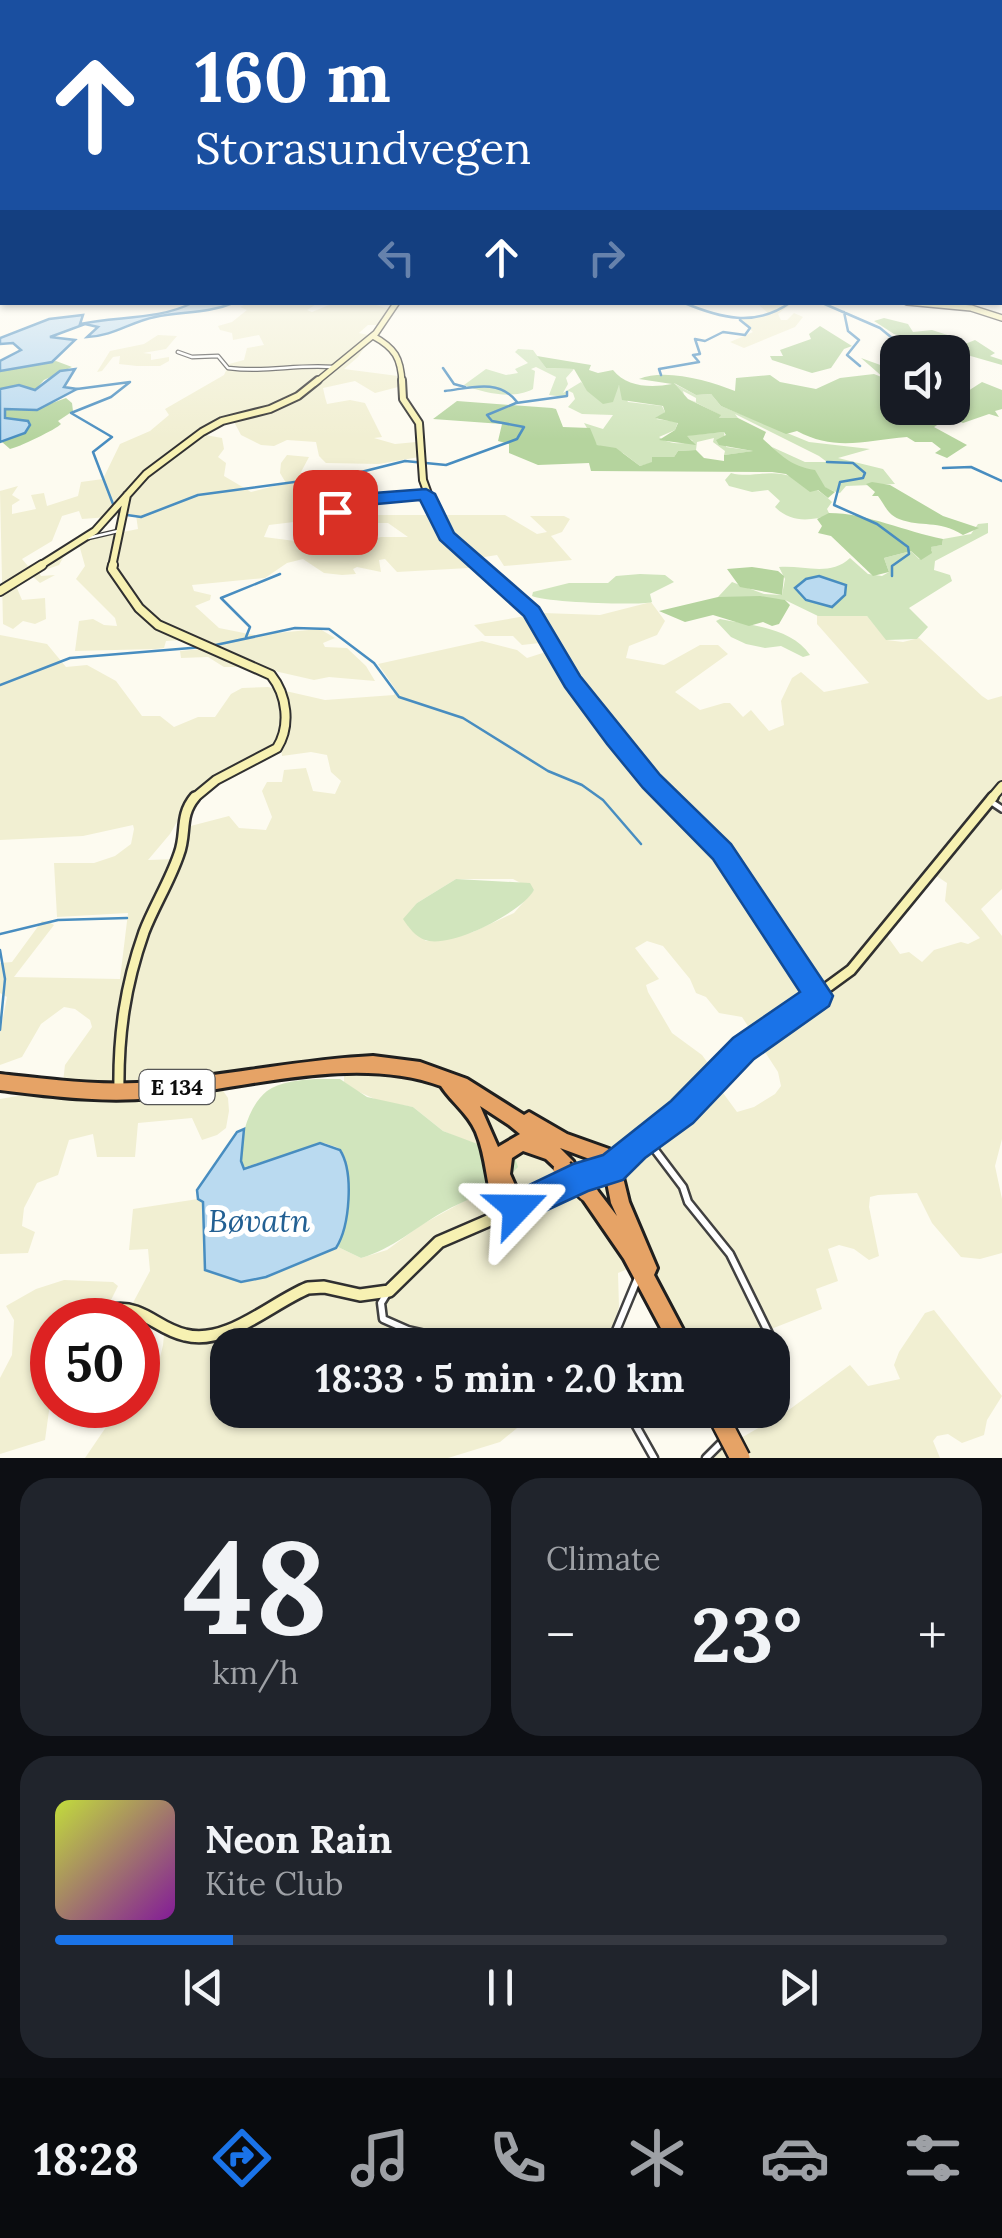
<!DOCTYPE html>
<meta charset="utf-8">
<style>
:root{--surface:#171b24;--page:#20242c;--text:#f1f3f6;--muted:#9ea1a6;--line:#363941;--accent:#1a73e8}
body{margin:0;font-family:Lora,serif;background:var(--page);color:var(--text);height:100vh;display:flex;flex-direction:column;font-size:38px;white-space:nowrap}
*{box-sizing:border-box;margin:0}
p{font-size:32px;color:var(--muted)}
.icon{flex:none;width:55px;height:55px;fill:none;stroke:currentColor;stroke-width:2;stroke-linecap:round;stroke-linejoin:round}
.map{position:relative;height:1458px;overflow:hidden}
.drawer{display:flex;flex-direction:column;gap:20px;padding:20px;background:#0d0f14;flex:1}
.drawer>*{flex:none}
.guide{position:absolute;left:0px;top:0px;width:1002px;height:305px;box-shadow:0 2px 8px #0004;background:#1a4fa0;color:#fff;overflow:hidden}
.fabs{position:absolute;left:880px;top:335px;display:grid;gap:20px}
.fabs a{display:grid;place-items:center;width:90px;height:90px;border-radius:20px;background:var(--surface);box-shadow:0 2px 8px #0004;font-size:50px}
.speed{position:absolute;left:30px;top:1298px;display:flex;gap:20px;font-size:50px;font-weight:700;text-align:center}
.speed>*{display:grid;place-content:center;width:130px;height:130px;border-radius:50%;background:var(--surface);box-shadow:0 2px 8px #0004;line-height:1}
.speed .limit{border:15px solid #d22;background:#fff;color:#111}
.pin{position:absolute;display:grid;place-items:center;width:85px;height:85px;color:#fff;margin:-42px;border-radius:20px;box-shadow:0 5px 15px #0006}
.me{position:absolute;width:110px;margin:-55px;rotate:67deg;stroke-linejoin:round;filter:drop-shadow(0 0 8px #0008)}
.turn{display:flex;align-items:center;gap:35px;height:210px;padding:0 30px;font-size:45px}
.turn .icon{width:130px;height:130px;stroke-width:2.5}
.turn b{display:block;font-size:70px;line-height:85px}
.lanes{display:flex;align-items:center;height:95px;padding:0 30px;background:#0003;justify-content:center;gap:50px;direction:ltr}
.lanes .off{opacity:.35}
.big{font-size:75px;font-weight:700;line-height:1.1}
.drawer .tile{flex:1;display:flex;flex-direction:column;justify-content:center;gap:15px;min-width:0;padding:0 35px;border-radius:30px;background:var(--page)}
.drawer .dial{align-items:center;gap:0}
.dial b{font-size:130px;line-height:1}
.song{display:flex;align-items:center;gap:30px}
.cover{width:120px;height:120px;border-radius:15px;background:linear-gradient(135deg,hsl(70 70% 55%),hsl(290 70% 35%))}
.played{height:10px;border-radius:5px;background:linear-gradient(90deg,var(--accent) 20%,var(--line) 20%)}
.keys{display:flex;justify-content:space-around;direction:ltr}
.heat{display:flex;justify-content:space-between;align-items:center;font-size:55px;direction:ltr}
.drawer .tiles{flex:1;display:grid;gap:20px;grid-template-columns:1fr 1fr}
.tile:last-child{grid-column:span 2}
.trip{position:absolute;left:210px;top:1328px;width:580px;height:100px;border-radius:30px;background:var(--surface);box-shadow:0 2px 8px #0004;font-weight:700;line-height:100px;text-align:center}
.tab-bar{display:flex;height:160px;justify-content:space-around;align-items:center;background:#090b0e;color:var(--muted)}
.tab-bar .icon{width:70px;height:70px}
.tab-bar .current{color:var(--accent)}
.tab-bar b{font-size:45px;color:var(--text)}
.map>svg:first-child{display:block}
.farmland{fill:#f1efd2;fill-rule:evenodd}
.green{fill:#d1e5bd}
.forest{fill:#b5d49e}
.water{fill:#badaf0;stroke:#488dc0;stroke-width:2.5}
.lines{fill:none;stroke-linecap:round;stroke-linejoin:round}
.stream{stroke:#488dc0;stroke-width:2.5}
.street-far2-casing{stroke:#414141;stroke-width:5}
.street-far1-casing{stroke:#414141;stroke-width:10}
.street-casing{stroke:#414141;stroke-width:11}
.secondary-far4-casing{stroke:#303030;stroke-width:8}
.secondary-far3-casing{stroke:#303030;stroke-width:10}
.secondary-far2-casing{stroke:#303030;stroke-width:12}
.secondary-far1-casing{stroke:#303030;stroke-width:14}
.secondary-casing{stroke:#303030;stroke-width:16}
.highway-casing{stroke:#1f1f1f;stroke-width:6}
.street-far2{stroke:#fff;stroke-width:2.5}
.street-far1{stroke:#fff;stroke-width:5}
.street{stroke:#fff;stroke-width:6}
.secondary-far4{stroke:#f7f1b2;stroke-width:5}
.secondary-far3{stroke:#f7f1b2;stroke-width:6}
.secondary-far2{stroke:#f7f1b2;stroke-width:8}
.secondary-far1{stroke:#f7f1b2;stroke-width:9}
.secondary{stroke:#f7f1b2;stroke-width:11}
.highway{fill:#e6a366;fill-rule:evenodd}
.highway-bridge-casing{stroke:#1f1f1f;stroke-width:24;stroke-linecap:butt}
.highway-bridge{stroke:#e6a366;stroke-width:19}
.route{fill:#1a73e8;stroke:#114b97;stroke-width:2.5}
.labels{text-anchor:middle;stroke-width:10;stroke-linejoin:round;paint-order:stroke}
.shield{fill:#fff;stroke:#565656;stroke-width:2.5}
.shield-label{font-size:22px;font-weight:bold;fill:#0e0e0e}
.near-water-label{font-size:32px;font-style:italic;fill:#236093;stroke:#fff}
</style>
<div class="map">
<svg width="1002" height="1458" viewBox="0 0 1002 1458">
<rect width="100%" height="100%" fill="#fdfbf0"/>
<path class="farmland" d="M367,302L392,310L382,325H368L359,333L372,336L358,357L344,369L398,376V387L375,393L355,381L323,388L325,397L327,404L350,400L365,403L382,437L374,438L395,444L416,442L419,457L379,464L326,463L319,456L316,442L287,440L274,446L261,445L241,435L232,418L200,434L222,438L224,449L218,457L226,463L224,476L251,492L286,483L280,473L281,463L287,455L309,457L300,474L304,479L348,474L354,498L322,502L329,514L319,519L269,525L264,537L295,541L299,548L322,552L381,537H408L388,523H378L374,515H505L537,534L547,532L530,516H564L570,519L562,532L551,536L572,560L504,566L497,555L472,559L474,564L469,568L397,572L385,559L379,560L381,572L357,567L353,569L356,574L342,575L324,573L303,559L287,563L265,578L192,585L194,591L211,595L210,600L195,606L219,628L254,635L320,629L335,638L323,643L325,647L347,648L366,666L375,681L329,677L314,680L257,667H224L208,657L181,658L180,651L203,649L196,639L166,641L164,648L155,649L75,651L79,621L93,619L104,625L117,626L115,618L76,579L85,566L78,541L138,529L136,515L82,519L79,511L62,516L52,541L22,559L28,566L59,552L64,556L59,565L39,572L41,576L55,575L40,583L31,575L14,581L22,600L45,598L46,619L35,624L23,621L13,629L3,624L0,491L18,486L12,495L20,500L12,505V514L36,509L31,495L44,493L47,506L78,496L81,482L103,479L120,444L150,431L169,415L165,409L224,375L229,364L244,360L247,348L264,345L259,335L233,340L232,333L220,330L218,326L232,322L247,310L240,307L248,303H318L307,310L312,312L334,303Z
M768,303H792L778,314L781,320H787L794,313L803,317L795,327L744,348L730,342L753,332L737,318L769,314L759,305Z
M158,335L177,336L166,349L143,353L151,354V360L169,357V361L160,366H137L119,364L120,356L113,357L102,371L97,372L110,351L144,344Z
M651,602L665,621L657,635L629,646L626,658L664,665L700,645H718L728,654L675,692L700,710L724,703H730L743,717L751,710L769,731L784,725L781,701L792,678L801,672L824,692L869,683L817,624V615L867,616L887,640L903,642L919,638L982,696L988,700L1002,696V889L981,909L1002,936V1139L995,1166L1002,1199V1253L980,1259L961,1257L932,1223L917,1193L878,1195L870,1197L869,1207L879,1256L869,1260L854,1249L839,1245L828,1249L838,1281L816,1289L822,1309L766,1331L771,1345H688L637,1265L618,1273L619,1307L607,1345H228V1410H539L500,1442L448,1458H85L121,1405H138V1384L160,1358L163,1345L164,1335L130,1317L128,1312L150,1271L148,1249L129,1250L133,1209L198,1199L202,1202L208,1271L241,1282L266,1277L338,1247L361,1258L387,1250L421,1225L513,1174L488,1150L443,1131L413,1107L379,1101L357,1091L344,1082V1071L217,1082L228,1098L229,1111L226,1128L217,1135L202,1140L192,1118L138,1123L135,1157H97L93,1134L69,1140L58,1175L37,1183L24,1208L22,1226L35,1232L28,1253L0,1254V1099L29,1094L63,1082L65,1065L92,1027L90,1020L75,1009L64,1007L41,1024L22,1057L0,1065V1033L7,997L0,993V963L12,962L42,921L49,922L54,925L14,977L120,979L128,913L57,917L54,863H94L115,856L131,844L134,829L133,825L83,836L0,840V635L47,644L66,667L87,665L116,681L142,716H160L174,727L198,717H215L231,694L242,688L268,687L325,700L394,695L396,690L378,664L482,641L517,650L527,658L552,650L548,642L522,645L513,636H485L474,625L543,613L600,615ZM281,747L282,756L311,752L327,755L331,772L341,781L335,794L313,791L306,768L284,770L282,782H267L262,791L272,817L266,830L239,828L229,816L183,828L177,859L148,860L170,834L188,803L235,769ZM932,873L947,883L945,901L980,938L968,944L961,942L934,950L922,962L909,952L900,954L882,929ZM456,879H513L534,890L514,913L473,932L426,941L408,926L417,903ZM647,941L663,946L690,979L696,993L706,997L719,1013L742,1017L778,1072L781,1086L775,1094L754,1107L737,1112L715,1082V1073L702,1055L672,1033L648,992L646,985L659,979L635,948Z
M64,1280L113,1282L118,1286L101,1320H52V1389L45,1440L0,1454V1378L12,1355L14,1320L6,1306L36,1289Z
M934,1310L1002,1396L987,1420L984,1435L962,1443L948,1434L937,1436L933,1441L940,1458H706L786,1412L850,1365L868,1386L900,1379L894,1365L899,1352L925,1313Z"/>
<path class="green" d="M518,349L533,350L546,368L574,369L566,378L568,384L563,393L581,382L603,403L619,385L628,402L662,406L665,412L656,419L678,422L675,430L659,437C668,444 683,445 693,441L686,436L691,435L724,432L726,447L754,451L724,455L725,451L713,442L714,438L697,442L696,450L678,451L674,457L640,466L623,453L597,445L584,423L603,429L613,415L582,414L568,407L575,399L573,393L569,391L564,397L549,395L556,377L536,367L531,369L535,371L533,389C513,400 484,393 464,385L486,369L506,375L518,373L515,369L528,363L515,352Z
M673,383L696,395L711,394L721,406L809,442L870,449L838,458L883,469L895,484L846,486L840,493C816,487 789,465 772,447L805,462H827L819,456L735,414L738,418H719L720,415L691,400L696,402V398L683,391L684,395Z
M731,473C749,478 764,471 781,474C796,476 822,491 832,502L827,509L830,515C810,521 791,523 775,507L780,501L768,490L752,492L729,486L725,480Z
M988,523V533L935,561L934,570L950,575L952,581L909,608L928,627L917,639L886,640L867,616H818L785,600L718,597L732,582L764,594L782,595L785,579L779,567C804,565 830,577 850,558L868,574L882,576L889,572L884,558L911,551L919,559L932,551L930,547L942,545L943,539L971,534L978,524Z
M640,574L665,575L674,582L650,594L652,602C639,606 543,602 532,596L533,592L569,583H608L616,576Z
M720,619C750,625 792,628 810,655L803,657L781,646L765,648L746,644L731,637L716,621Z
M456,879L530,883L534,890C522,912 451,949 425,940C416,937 408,927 403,919L417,903Z
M315,1079H340L367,1097L413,1107L443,1131L515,1158L518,1167C499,1189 468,1198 443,1212C414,1228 393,1249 361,1258L338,1247C345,1230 355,1162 340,1149C335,1146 329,1145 324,1143L242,1168C238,1144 247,1107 267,1091C279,1082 300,1080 315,1079Z"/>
<path class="forest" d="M884,318L908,324L913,332L932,330L960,339L952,345L955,348L975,340L995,353L990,356L1002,360V365L894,334L874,321Z
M820,326L852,346L844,349L831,368L812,373L772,360L770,356H783L780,350L811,339L809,334Z
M537,356L591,365L589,370L598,373L613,370C626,387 651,388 672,384L639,379C666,368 709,381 735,391L736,378L770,375L780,382L816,389L840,378L874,374L884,378L861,358L897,371L898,408H952L953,377L968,391L982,382L1002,390V409L995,411L999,417L989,414L963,423L950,417L934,427L967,445L947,458L935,453L941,449L932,442H915L907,437C866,440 836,452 797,431L786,434L721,406L711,394L696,395L674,383L688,399L721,415L719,418H738L766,432L763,439C781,455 790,466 815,470L825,487L835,492L828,498L818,490L810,492L786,474L772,472L591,471L589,463L538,465L509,453V444L498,441L502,424L433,419L457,401L552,408L556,409L563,427L590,428L597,445L616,448L640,466L652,462V457H674L678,451L696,450L704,458L724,461V455L753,451L719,445L716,440L726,435L724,432L687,436L696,445L659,440L675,430L678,423L655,418L665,412L663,406L622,400L619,385L613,402L603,404L587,391L574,369L546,368Z
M56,361L72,367L44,380L35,390L15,385L8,390L0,389V371Z
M66,398L72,403L73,411L58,421L61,424C57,429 17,448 10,449L2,442L25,433L3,416L6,409L33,410Z
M872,482L890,485L943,516L979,528L963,535C937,519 922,528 899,519C887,514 885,505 878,496H872L875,492L866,484Z
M829,513C867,513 906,532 943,539L942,545L931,547L932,553L921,560L911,551L884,558L889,572L873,576L831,536L818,533L822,526L817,519Z
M752,567L778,571L784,576L782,595L740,587L727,569Z
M760,596L785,600L790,605L779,624L772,626L763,622L749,626L713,615L685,622L659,611L718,597Z"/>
<path class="water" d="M192,303H233C207,314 182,311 155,317C130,322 114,336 87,337L98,327L85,324L50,337L75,340L52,362L0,371V361L21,350L13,343L0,344V338L49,319L83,315L80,324C116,316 159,320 192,303Z
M75,369L64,387L77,389L37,410L5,409V418L28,421L30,425L25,433L0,442V389L19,385L35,390L60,371Z
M819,576L846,585L845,595L832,607L806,600L795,588L806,579Z
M244,1129L241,1161L244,1169L320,1143L340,1150C354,1172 350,1226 336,1248L266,1277L241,1282L205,1270L203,1202L198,1199L197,1190L237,1132Z"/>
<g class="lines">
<path class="stream" d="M682,302C720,318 755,328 791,302
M820,302L880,328L909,352
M844,312L848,331L859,340L847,355L860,366
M443,368L454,384L465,387
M661,375L659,369L699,362L693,355L700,354L695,339L705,341L723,332L745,335L750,328L740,320
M77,389L130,382L111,397L71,413L112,437L93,452L113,504
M445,391C470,388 499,378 517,402
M827,462L853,463L865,473L863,478L840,482L834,505L877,524L908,547L909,554L892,566V576
M943,468L971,467L1002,481
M127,515L141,517L198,495L353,474L405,461L446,465L517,439L524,427L492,421L487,415L516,403L567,396V392
M246,637L250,627L221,598L280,574
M211,646L295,628L329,629L374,663L399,697L463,718L548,771L582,785L603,800L641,844
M0,685L70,658L203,647
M0,934L58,920L127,918
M0,950L5,979L0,1030"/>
<defs>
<path id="street-far2" d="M178,352L192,357L218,356L228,368C267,373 294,364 333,367
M310,522L374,499L426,494
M88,538L118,531"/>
<path id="street-far1" d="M990,801L1002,809"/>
<path id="street" d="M649,1142L683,1187L688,1202L730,1254L781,1358L782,1368L772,1384
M386,1295L381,1303L383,1319L408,1330L475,1345
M610,1345L637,1280
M627,1410L654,1458
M731,1427L742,1410
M706,1458L724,1440"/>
<path id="secondary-far4" d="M907,302L971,308L1002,318
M373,336C395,348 401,358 402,383
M315,383L376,333L397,302"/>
<path id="secondary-far3" d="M402,380L403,399L419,423L423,480L441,529L483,567
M38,567L95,531L146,474L202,432L222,421L270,409L298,396L318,380
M112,567L127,495"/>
<path id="secondary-far2" d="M113,565L112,569L139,608L158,625L271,675C287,695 291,726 277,748L216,780L193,799
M480,565L532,612L596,714L670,799
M0,591L42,565
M991,799L1002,786"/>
<path id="secondary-far1" d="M667,797L720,848L818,996
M119,1092C118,1035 125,986 144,932C154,906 170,881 179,854C187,833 179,816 195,797
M702,1092L743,1049L851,970L993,797"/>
<path id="secondary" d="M615,1164L682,1112L704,1089
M517,1208L604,1169
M112,1310C143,1305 157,1329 185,1335C227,1346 271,1303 308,1288L324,1287L360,1295L389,1291L439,1242L504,1214"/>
<path id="highway" d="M373,1056L420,1062L467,1079L524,1115L529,1112L567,1134L609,1149L612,1155L610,1159L613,1158L619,1161L629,1202L657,1268L654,1275L691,1345H670L624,1259L582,1198L579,1192L582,1186L588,1183L594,1186L617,1216L611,1203L604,1167L606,1163L603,1164L560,1148L573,1161L576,1167L573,1173L567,1176L561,1173L546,1159L523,1151L512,1158L510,1174L522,1201L519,1207L513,1210L510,1209L508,1212L502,1215L496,1212C486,1187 487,1158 476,1132C467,1112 452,1103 441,1086C354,1054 244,1089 153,1098C102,1103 51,1096 0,1090V1074C45,1079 91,1085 137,1083C216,1078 294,1060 373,1056ZM480,1106L509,1125L520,1134L498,1147Z"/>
</defs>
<use href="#street-far2" class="street-far2-casing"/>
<use href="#street-far1" class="street-far1-casing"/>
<use href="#street" class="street-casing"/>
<use href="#secondary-far4" class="secondary-far4-casing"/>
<use href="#secondary-far3" class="secondary-far3-casing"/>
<use href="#secondary-far2" class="secondary-far2-casing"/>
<use href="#secondary-far1" class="secondary-far1-casing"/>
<use href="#secondary" class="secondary-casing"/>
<use href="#highway" class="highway-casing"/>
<use href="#street-far2" class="street-far2"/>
<use href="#street-far1" class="street-far1"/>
<use href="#street" class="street"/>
<use href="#secondary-far4" class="secondary-far4"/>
<use href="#secondary-far3" class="secondary-far3"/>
<use href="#secondary-far2" class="secondary-far2"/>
<use href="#secondary-far1" class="secondary-far1"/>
<use href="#secondary" class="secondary"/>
<use href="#highway" class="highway"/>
<defs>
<path id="highway-bridge" d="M563,1170L588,1192
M715,1410L740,1458"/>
</defs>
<use href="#highway-bridge" class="highway-bridge-casing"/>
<use href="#highway-bridge" class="highway-bridge"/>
</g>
<linearGradient id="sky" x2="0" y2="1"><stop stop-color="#95c3eb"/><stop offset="0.54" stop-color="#fefdf8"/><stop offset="1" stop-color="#fefdf8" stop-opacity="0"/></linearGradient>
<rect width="1002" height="439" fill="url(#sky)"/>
<path class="route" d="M426,489L435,494L454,533L539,607L580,676L660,775L731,844L833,996L829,1006L754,1059L693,1123L645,1158L623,1180L588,1191L517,1224L506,1219L501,1208L506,1196L573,1164L603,1155L671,1101L733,1038L800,992L713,859L643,788L607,744L565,687L524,616L440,540L420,500L377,504L335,518L326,512L374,493Z"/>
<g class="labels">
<rect class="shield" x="139.5" y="1070" width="75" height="34" rx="8"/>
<g class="shield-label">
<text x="177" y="1095">E 134</text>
</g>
<g class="near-water-label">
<text x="259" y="1232">Bøvatn</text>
</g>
</g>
</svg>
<div class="fabs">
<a><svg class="icon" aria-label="sound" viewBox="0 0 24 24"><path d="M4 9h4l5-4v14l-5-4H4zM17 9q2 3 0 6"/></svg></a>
</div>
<div class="speed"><div class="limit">50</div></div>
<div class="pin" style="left:335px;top:512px;background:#d93025"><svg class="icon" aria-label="arrive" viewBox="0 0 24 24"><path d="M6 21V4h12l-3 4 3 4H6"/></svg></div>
<svg class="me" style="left:517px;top:1208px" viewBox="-20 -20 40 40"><path d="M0-17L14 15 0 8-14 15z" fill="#1a73e8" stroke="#fff" stroke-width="4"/></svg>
<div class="trip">18:33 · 5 min · 2.0 km</div>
<div class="guide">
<div class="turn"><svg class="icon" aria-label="ahead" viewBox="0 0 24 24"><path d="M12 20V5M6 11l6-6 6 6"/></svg><div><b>160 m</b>Storasundvegen</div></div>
<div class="lanes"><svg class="icon off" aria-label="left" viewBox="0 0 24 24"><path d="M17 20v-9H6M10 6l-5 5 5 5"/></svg><svg class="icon" aria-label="ahead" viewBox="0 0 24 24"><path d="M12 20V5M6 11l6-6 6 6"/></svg><svg class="icon off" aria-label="right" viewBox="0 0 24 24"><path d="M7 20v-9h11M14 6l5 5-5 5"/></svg></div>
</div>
</div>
<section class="drawer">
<div class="tiles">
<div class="tile dial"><b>48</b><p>km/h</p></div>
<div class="tile"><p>Climate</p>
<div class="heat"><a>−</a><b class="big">23°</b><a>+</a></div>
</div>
<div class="tile">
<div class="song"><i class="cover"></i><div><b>Neon Rain</b><p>Kite Club</p></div></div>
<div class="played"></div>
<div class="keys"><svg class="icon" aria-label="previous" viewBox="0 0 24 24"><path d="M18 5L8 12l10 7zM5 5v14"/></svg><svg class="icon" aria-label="pause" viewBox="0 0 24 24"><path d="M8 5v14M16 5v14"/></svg><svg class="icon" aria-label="next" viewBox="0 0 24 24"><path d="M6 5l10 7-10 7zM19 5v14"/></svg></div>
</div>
</div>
</section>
<nav class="tab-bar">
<b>18:28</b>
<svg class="icon current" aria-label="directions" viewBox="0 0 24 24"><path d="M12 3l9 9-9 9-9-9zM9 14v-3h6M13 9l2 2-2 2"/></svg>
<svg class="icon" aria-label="music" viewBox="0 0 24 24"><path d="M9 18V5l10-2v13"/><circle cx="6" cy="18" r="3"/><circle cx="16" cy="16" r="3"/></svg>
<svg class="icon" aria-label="phone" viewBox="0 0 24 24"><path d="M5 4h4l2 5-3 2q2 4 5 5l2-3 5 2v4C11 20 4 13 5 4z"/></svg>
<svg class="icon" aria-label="climate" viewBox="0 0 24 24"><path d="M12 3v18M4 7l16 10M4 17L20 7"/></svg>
<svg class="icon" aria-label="car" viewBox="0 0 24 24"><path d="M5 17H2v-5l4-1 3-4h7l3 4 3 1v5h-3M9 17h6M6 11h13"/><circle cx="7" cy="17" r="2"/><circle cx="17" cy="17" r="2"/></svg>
<svg class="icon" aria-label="filters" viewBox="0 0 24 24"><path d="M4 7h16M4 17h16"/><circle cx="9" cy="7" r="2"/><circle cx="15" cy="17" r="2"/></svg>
</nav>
